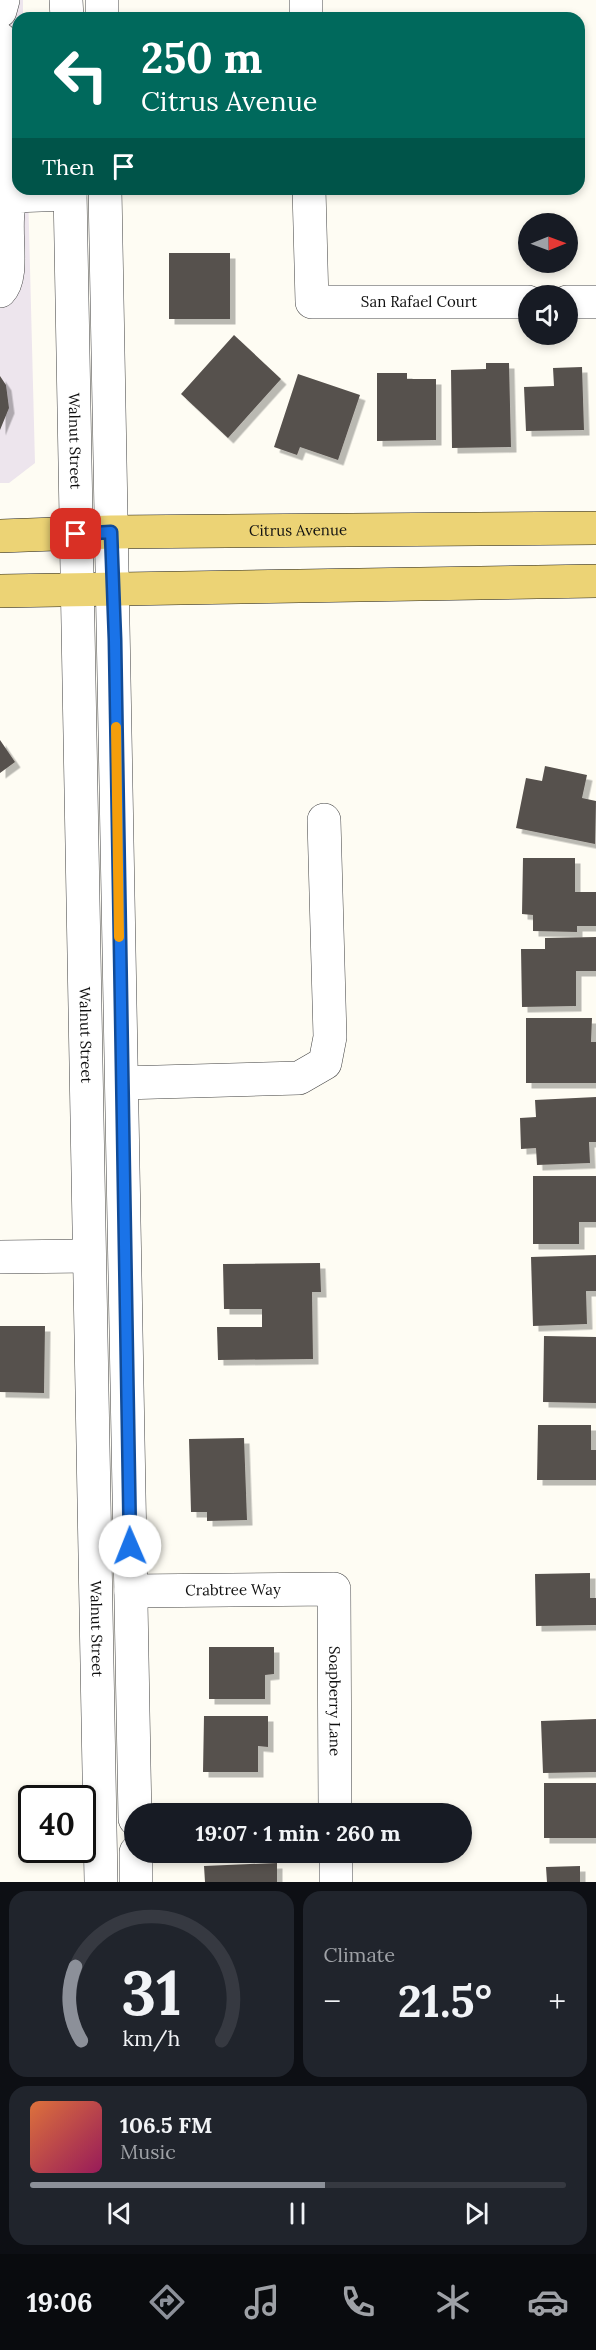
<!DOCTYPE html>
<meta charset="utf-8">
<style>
:root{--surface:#171b24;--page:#20242c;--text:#f1f3f6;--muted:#9ea1a6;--line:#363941;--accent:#8c9099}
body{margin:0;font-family:Lora,serif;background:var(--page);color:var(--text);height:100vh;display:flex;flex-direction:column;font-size:22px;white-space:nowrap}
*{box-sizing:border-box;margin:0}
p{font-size:20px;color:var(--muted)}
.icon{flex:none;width:33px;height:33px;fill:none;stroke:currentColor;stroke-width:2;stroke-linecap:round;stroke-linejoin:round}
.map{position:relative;height:1882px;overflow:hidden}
.details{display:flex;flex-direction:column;gap:9px;padding:9px;background:#0d0f14;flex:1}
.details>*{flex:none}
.guide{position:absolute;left:12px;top:12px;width:573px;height:183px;border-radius:18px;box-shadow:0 3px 9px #0003;background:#00695c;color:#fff;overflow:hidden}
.needle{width:39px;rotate:89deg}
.controls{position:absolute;left:518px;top:213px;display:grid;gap:12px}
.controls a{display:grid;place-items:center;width:60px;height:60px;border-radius:50%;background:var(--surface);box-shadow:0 3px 9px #0003;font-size:30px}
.speed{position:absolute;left:18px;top:1785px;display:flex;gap:12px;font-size:30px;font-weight:700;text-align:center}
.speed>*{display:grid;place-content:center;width:78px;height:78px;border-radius:50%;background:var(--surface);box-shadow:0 3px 9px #0003;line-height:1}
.speed .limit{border:3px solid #111;border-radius:9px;background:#fff;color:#111}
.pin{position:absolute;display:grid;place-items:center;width:51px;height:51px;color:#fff;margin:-26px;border-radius:12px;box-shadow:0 3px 9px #0006}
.me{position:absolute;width:66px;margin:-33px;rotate:359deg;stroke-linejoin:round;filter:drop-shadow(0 0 4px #0008)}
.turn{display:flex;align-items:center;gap:21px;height:126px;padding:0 30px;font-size:27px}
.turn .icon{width:78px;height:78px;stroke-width:2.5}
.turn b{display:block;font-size:42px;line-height:51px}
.then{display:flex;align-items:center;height:57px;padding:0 30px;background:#0003;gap:12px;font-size:22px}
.big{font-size:45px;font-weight:700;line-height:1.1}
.details .widget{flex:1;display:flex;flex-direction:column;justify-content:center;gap:9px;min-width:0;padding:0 21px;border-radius:18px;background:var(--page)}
.details .dial{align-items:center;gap:0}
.dial svg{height:156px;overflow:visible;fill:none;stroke:var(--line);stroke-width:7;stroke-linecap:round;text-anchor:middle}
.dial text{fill:var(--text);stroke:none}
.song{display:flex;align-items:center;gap:18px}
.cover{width:72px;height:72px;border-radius:9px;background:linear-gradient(135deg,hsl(20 70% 55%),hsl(330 70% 35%))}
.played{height:6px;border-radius:3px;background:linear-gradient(90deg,var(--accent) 55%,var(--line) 55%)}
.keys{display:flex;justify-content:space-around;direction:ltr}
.heat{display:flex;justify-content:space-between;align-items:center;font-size:33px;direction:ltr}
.details .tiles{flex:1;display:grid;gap:9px;grid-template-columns:1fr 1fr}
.widget:last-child{grid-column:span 2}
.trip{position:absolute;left:124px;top:1803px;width:348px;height:60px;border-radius:30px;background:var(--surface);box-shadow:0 3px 9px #0003;font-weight:700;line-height:60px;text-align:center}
.tab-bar{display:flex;height:96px;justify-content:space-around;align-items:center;background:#090b0e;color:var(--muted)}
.tab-bar .icon{width:42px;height:42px}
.tab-bar .selected{color:var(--accent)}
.tab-bar b{font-size:27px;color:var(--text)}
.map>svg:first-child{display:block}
.industrial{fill:#ede5ed}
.building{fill:#57514d;filter:url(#shadow)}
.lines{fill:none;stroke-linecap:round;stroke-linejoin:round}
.minor-casing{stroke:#434343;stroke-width:34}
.major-casing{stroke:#212121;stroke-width:34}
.minor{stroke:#fff;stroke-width:33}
.major{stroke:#ecd375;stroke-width:33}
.route-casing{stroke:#114b97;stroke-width:15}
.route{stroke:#1a73e8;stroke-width:10}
.slow{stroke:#f59e0b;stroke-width:10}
.labels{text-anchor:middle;stroke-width:6;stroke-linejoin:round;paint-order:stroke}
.street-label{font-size:15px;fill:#101010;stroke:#fff}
</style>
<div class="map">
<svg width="596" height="1882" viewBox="0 0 596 1882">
<defs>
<filter id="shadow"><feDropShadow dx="5.5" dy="5.5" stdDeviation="0" flood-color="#0004"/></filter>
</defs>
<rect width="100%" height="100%" fill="#fefcf3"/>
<path class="industrial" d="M0,0H23V18H18V189H28L35,463L9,483H0Z"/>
<path class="building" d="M169,253H230V319H169Z
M234,335L281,379L228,438L181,394Z
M486,363H509L511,447L452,448L451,370L486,369Z
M582,367L584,430L526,431L524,387L554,386L553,368Z
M377,373H407V379H436V440L377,441Z
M298,374L360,395L338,460L300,447L297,455L274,447Z
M0,376L6,385L9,408L0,430Z
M0,740L15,762L0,773Z
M545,766L587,775L582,798L596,801L595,844L516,828L526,778L542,781Z
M523,858H575V892H596V926H577V932L533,931V915L522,914Z
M596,937V971H576V1006L522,1007L521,949H545V938Z
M526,1018H592L591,1042H596V1083H526Z
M596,1097V1142H589L590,1163L537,1165L536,1148L521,1149L520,1118L536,1117L535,1100Z
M533,1176H596V1222H579V1244H533Z
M596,1255V1291H586L587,1324L533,1326L531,1257Z
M320,1263L321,1292H312L313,1359L218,1360L217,1327H262V1309H224L223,1264Z
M0,1326H45L44,1393L0,1392Z
M544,1336L596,1337V1403L543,1402Z
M538,1425H591V1450H596V1480H537Z
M244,1438L247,1520L207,1521V1512H191L189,1439Z
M590,1573V1598H596V1625L536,1626L535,1574Z
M209,1647H274V1674L265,1675V1699H209Z
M204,1716H268V1747L258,1746V1772H203Z
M596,1719V1772L543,1773L541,1721Z
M544,1783H596V1838H544Z
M277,1863V1882H205L204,1866Z
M580,1866V1882H547L546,1867Z"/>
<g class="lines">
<defs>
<g id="minor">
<path d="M66,0L67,18"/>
<path d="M102,0V18"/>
<path d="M306,0V18"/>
<path d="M0,11L3,0"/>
<path d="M0,39L5,206"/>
<path id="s1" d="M70,189L101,1882"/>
<path d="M105,189L135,1819"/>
<path id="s2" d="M309,189L312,302H528"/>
<path d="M0,291C17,274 0,223 12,196L70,194"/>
<path d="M567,302H596"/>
<path d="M122,1083L299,1078L325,1063L330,1037L324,820"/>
<path d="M0,1257L88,1256"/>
<path id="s3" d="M131,1591L334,1589L335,1814"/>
<path d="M136,1852V1882"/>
<path d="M336,1852V1882"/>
</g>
<g id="major">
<path id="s4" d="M0,536L111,532L596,528"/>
<path d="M0,591L596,581"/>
</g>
</defs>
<use href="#minor" class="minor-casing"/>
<use href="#major" class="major-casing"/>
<use href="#minor" class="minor"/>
<use href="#major" class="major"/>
</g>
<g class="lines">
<defs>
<path id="route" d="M76,534L111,532L115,640L130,1546"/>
</defs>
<use href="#route" class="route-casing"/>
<use href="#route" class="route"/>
<path class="slow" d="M116,727L119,937"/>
</g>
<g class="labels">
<g class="street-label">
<text dy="5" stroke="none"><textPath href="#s2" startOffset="220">San Rafael Court</textPath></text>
<text dy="5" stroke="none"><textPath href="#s1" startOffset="252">Walnut Street</textPath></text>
<text dy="5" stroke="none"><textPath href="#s4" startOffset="298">Citrus Avenue</textPath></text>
<text dy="5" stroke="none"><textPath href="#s1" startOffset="846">Walnut Street</textPath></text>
<text dy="5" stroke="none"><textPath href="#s3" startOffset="102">Crabtree Way</textPath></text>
<text dy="5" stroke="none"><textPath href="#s1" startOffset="1440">Walnut Street</textPath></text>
<text dy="5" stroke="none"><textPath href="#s3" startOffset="315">Soapberry Lane</textPath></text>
</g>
</g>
</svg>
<div class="controls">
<a><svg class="needle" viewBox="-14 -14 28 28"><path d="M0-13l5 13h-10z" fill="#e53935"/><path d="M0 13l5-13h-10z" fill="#9ea1a6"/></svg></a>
<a><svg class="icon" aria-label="sound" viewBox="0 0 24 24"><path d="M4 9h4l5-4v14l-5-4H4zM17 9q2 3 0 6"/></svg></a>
</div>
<div class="speed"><div class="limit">40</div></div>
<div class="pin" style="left:76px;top:534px;background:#d93025"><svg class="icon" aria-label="arrive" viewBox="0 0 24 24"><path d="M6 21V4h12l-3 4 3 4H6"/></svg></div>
<svg class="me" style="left:130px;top:1546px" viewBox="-20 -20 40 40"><circle r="19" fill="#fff"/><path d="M0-13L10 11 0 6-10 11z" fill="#1a73e8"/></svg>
<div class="trip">19:07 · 1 min · 260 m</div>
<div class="guide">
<div class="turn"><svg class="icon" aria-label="left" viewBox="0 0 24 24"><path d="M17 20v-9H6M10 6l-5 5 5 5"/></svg><div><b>250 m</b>Citrus Avenue</div></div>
<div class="then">Then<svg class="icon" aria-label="arrive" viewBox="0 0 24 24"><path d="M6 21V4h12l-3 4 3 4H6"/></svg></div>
</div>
</div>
<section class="details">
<div class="tiles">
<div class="widget dial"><svg viewBox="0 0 100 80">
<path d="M14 69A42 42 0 1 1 86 69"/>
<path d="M14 69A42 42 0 0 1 11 31" stroke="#8c9099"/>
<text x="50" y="56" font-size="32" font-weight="700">31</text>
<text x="50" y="72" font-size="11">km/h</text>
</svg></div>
<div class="widget"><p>Climate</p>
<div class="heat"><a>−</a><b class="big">21.5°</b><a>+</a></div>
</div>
<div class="widget">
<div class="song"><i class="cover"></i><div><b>106.5 FM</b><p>Music</p></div></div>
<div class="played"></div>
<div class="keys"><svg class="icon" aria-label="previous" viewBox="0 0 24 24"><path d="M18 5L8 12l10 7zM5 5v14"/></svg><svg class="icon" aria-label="pause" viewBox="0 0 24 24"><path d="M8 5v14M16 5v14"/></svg><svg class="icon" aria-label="next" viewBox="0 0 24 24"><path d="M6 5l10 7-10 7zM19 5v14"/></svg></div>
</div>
</div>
</section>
<nav class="tab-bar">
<b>19:06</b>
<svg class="icon selected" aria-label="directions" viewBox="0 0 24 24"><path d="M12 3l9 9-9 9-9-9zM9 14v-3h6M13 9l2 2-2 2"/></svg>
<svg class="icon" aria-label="music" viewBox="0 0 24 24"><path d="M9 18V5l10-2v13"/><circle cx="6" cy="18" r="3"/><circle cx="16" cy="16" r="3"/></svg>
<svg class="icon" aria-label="phone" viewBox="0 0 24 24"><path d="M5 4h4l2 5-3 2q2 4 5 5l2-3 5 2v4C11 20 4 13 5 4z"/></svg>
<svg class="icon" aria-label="climate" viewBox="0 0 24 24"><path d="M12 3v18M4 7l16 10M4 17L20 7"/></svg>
<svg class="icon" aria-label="car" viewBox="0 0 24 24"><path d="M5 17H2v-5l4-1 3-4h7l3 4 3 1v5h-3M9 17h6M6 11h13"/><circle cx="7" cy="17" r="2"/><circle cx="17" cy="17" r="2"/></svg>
</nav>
